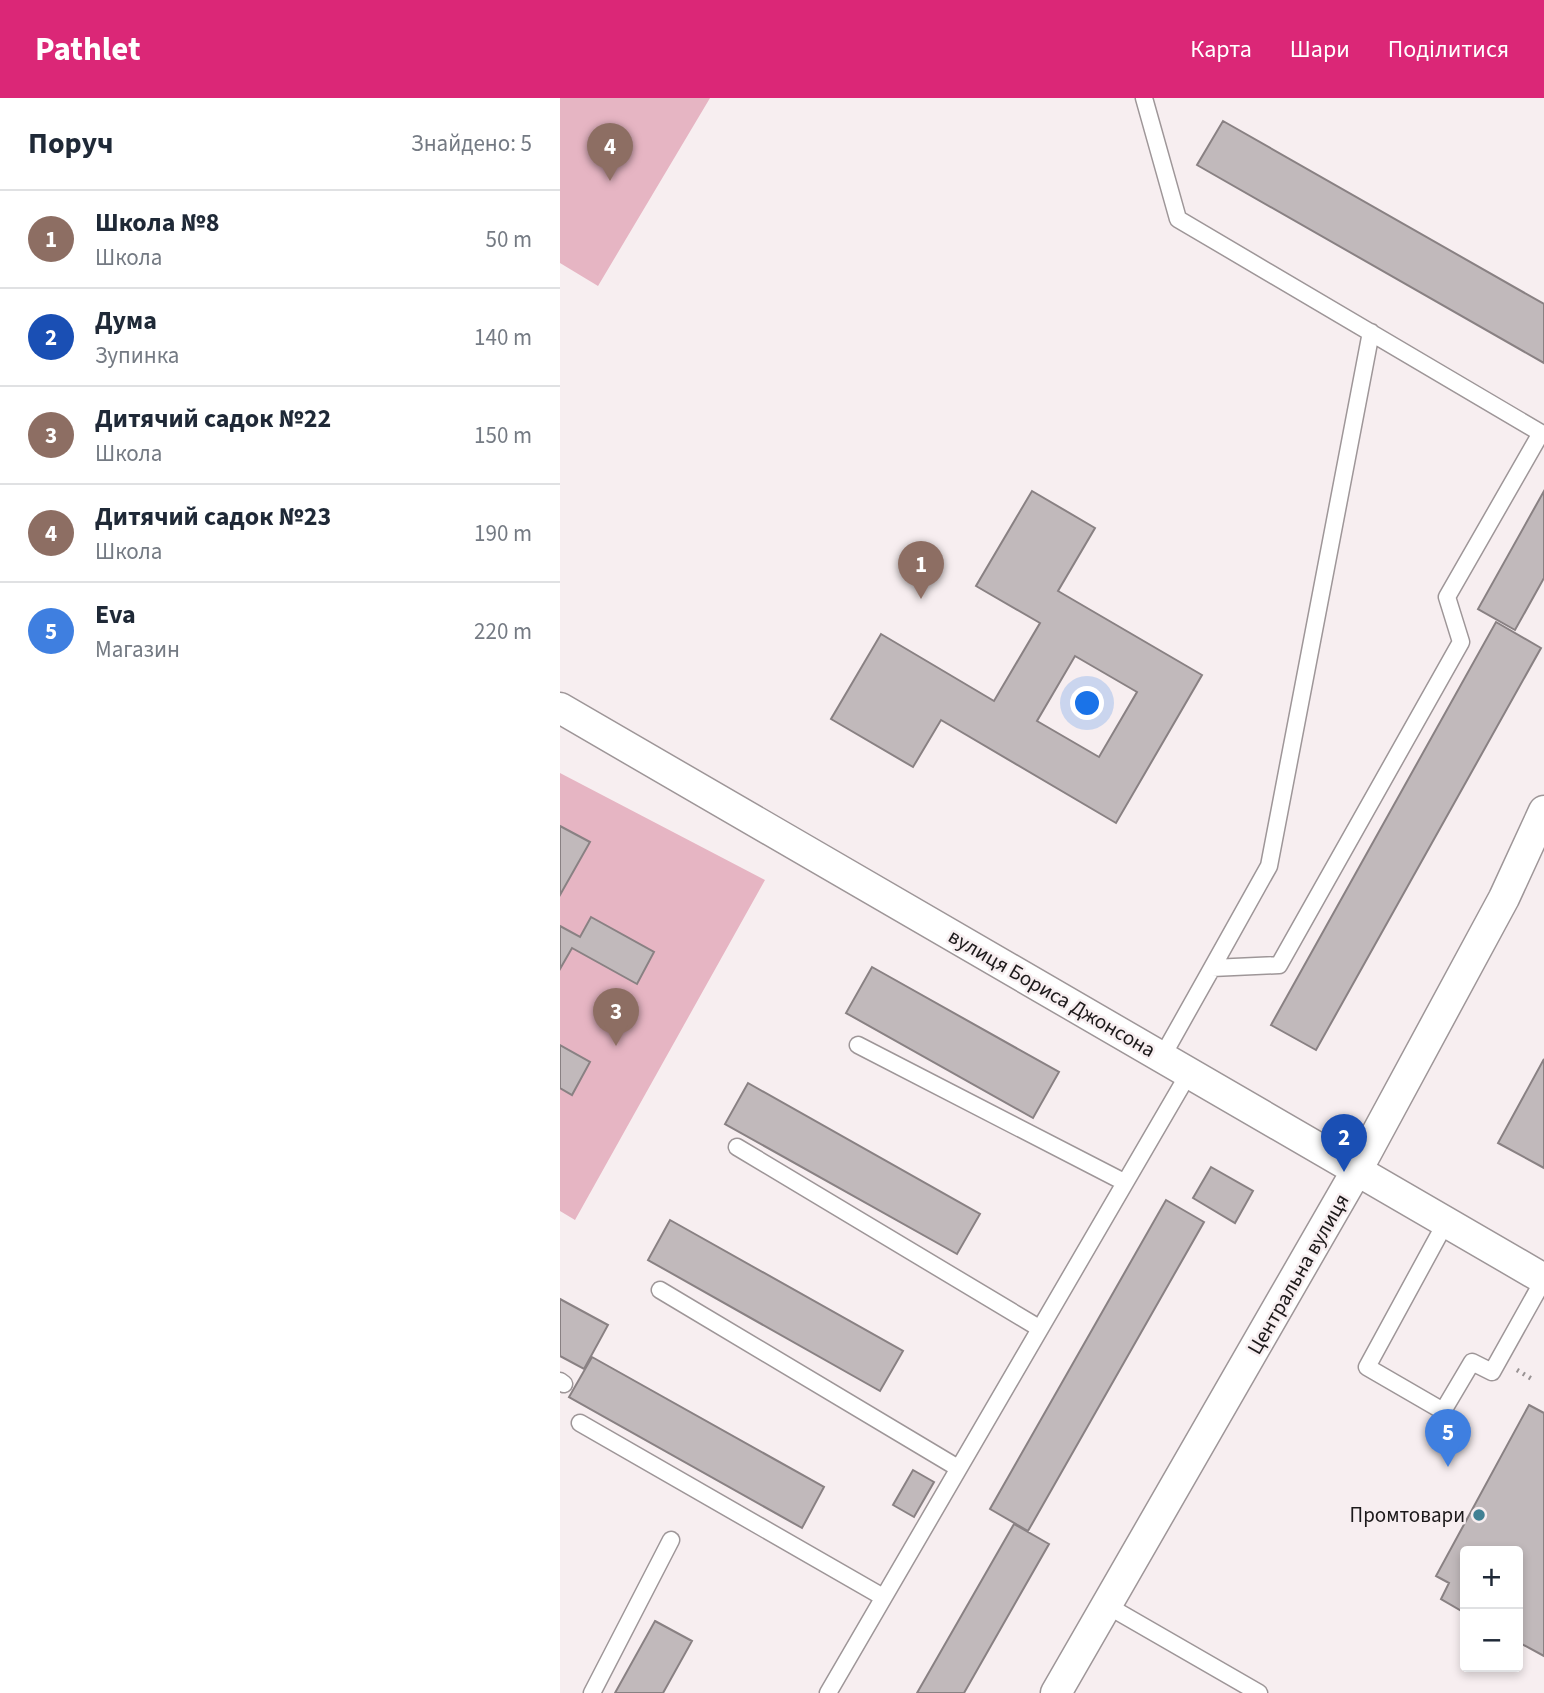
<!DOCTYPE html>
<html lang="uk">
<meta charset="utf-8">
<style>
:root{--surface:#fff;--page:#f6f6f7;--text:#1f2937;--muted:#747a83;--line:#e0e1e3;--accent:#db2777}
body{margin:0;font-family:"Source Sans 3",sans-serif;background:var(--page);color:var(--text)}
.controls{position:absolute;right:21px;bottom:21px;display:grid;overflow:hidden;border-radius:7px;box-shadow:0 4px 10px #0003}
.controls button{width:63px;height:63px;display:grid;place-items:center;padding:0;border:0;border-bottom:2px solid var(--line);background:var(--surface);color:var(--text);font:35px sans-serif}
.you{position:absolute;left:528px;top:606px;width:24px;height:24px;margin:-18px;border:5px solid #fff;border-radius:50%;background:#1a73e8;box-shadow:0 0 0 10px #1a73e833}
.badge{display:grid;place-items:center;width:46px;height:46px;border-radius:50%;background:var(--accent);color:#fff;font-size:23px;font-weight:700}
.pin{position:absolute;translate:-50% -58px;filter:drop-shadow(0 2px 4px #0008)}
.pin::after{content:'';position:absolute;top:37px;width:24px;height:21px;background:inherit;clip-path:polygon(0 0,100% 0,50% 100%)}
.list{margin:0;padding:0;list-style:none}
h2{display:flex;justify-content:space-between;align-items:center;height:91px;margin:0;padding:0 28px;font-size:30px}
h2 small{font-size:23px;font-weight:400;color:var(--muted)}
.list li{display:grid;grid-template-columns:46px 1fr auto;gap:21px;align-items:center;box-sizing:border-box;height:98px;padding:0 28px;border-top:2px solid var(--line)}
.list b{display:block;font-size:26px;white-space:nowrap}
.list p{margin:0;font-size:23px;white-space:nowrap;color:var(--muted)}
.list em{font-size:23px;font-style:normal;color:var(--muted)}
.map{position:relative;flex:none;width:984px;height:1595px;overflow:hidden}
header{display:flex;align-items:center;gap:42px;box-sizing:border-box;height:98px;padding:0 35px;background:var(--accent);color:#fff}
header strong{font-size:33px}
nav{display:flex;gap:38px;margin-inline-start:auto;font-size:24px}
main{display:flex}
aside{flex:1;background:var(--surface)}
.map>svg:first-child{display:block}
.green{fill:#e6b5c3}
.building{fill:#c1b9bb;stroke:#898183;stroke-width:2;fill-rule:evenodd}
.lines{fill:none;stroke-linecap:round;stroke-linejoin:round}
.service-casing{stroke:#9e9698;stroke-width:19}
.minor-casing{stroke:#9e9698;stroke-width:33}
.path{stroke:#989293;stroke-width:4.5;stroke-dasharray:2 5;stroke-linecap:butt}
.service{stroke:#fff;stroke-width:16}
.minor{stroke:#fff;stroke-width:30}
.poi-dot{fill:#418194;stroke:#f7eef0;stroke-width:2.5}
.labels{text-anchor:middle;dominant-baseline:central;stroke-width:5;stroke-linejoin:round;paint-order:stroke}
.street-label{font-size:21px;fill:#1c191a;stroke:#f7eef0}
.poi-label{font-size:21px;fill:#1c191a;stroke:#f7eef0;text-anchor:end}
</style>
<header>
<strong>Pathlet</strong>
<nav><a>Карта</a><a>Шари</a><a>Поділитися</a></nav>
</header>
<main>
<aside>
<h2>Поруч<small>Знайдено: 5</small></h2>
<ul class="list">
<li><span class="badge" style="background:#8d6e63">1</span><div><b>Школа №8</b><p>Школа</p></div><em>50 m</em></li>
<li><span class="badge" style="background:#1a4fb4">2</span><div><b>Дума</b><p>Зупинка</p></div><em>140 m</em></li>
<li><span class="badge" style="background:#8d6e63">3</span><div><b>Дитячий садок №22</b><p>Школа</p></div><em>150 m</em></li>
<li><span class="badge" style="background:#8d6e63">4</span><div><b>Дитячий садок №23</b><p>Школа</p></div><em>190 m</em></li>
<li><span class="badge" style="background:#3f7fe0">5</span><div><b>Eva</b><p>Магазин</p></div><em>220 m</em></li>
</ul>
</aside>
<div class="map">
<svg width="984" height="1595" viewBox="0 0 984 1595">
<rect width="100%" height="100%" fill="#f7eef0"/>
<path class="green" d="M0,0H150L38,188L0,165Z
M0,675L205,782L15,1122L0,1113Z"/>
<path class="building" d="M663,23L984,206V265L637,67Z
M472,393L535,430L498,493L642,577L556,725L381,622L353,669L271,621L321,536L434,603L480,525L416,488ZM515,558L577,594L539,659L477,623Z
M984,393V480L955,532L918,511Z
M936,524L981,550L756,952L711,927Z
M0,728L30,744L0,797Z
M31,819L94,854L77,886L12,850L0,871V828L20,839Z
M312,869L499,974L473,1020L286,915Z
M0,947L30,964L12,997L0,990Z
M984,961V1070L938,1045Z
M188,985L420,1116L397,1156L165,1026Z
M651,1069L693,1093L675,1125L633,1100Z
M606,1102L644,1124L468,1433L430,1411Z
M110,1122L343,1253L320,1293L88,1162Z
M0,1201L48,1227L24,1271L0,1258Z
M32,1259L264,1389L242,1430L9,1299Z
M969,1307L984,1315V1558L958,1544V1453H905V1515L881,1501L889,1485L876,1478Z
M353,1372L374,1384L354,1419L333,1407Z
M454,1426L489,1446L404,1595H357Z
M95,1523L132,1543L103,1595H55Z"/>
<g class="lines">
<defs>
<path id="service" d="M584,0L618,121L981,335L887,499L901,544L719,867L652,870L602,959
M652,870L709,768L811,234
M298,947L564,1084
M177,1049L479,1230
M886,1124L807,1269L883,1313L912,1264L932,1274L984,1181
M100,1192L398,1370
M0,1283L4,1286
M20,1325L323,1499
M548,1508L699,1595
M32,1595L111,1442
M268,1595L629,975"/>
<path id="minor" d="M0,610L984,1181
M496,1595L797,1072L944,800L984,713"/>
</defs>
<use href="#service" class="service-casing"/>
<use href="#minor" class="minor-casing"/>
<path class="path" d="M957,1272L972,1281"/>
<use href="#service" class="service"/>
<use href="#minor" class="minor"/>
</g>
<circle class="poi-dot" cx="919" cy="1417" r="7"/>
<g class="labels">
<g class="street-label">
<text transform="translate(492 895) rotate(30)">вулиця Бориса Джонсона</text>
<text transform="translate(738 1176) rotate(-60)">Центральна вулиця</text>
</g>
<g class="poi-label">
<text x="905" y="1417">Промтовари</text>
</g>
</g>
</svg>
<div class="controls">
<button>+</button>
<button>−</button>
</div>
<div class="you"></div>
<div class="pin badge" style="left:361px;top:501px;background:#8d6e63">1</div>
<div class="pin badge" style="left:784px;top:1074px;background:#1a4fb4">2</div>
<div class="pin badge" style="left:56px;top:948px;background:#8d6e63">3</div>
<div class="pin badge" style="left:50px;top:83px;background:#8d6e63">4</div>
<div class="pin badge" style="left:888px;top:1369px;background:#3f7fe0">5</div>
</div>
</main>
